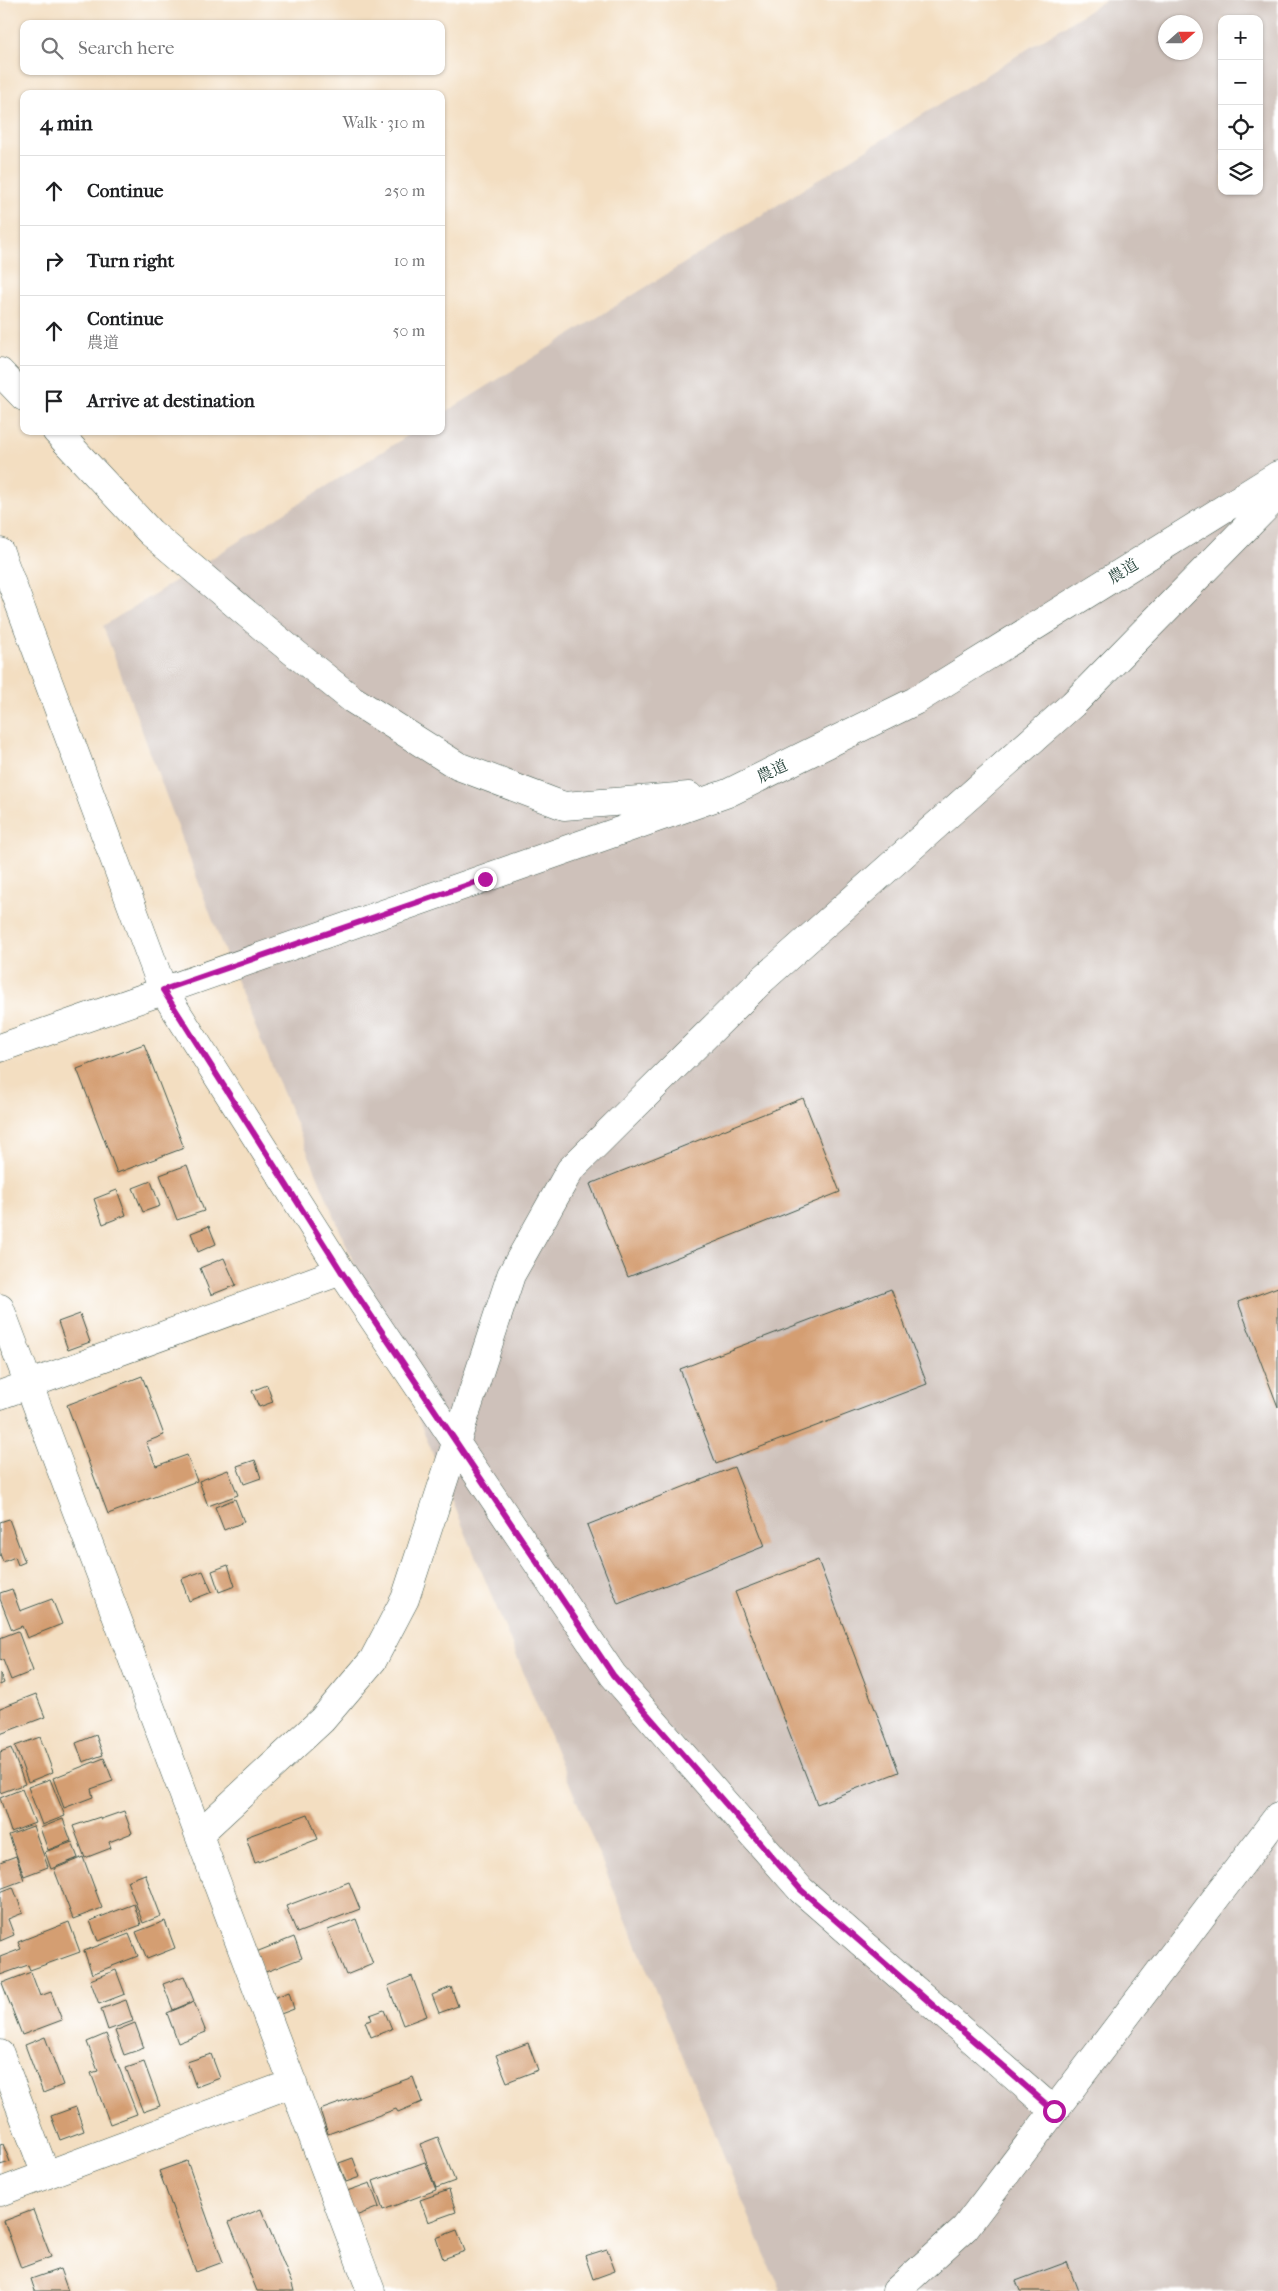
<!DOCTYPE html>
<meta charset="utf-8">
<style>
:root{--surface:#fff;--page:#f2f2f2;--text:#202124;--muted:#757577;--line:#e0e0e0}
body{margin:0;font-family:"IM FELL French Canon","Noto Serif SC",serif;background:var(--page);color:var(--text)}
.controls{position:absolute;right:15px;top:15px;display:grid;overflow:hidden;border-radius:10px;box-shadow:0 1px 4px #0004}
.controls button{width:45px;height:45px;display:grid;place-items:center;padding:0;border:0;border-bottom:1px solid var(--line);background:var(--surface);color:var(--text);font:25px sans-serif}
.compass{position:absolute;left:1158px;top:15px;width:45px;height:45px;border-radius:50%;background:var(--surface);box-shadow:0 1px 4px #0004;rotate:69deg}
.stop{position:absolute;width:15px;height:15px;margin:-11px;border:4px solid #b5179e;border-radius:50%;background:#fff}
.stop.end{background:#b5179e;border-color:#fff;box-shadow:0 1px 5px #0008}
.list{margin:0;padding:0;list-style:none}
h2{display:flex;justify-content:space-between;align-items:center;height:65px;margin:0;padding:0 20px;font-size:21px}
h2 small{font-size:16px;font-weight:400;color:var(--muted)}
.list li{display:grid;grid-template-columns:32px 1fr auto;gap:15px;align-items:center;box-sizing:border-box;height:70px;padding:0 20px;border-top:1px solid var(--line)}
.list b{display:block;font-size:19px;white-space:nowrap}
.list p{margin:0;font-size:16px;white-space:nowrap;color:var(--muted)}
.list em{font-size:16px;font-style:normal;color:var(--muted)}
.icon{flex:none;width:28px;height:28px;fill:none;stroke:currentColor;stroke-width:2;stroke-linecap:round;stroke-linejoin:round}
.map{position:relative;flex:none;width:1278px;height:2291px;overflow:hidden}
.search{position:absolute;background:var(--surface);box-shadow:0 1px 4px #0004;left:20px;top:20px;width:425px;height:55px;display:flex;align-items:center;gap:12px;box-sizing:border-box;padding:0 18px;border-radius:10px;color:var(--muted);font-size:19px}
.panel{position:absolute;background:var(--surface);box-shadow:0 1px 4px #0004;left:20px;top:90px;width:425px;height:345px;border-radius:10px}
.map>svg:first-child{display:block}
.industrial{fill:#cec1ba;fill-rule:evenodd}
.building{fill:#d49e72}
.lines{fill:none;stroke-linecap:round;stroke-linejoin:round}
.minor-casing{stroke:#3f5549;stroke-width:29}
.minor{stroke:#fff;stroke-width:28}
.route{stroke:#b5179e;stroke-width:6}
.labels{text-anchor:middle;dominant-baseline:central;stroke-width:4;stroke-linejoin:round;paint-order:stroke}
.street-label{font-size:16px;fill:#1f3d34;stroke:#fff}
</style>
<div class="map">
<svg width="1278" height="2291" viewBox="0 0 1278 2291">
<rect width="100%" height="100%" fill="#fff"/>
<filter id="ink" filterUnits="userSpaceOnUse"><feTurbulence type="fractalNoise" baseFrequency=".02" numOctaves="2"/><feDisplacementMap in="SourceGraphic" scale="10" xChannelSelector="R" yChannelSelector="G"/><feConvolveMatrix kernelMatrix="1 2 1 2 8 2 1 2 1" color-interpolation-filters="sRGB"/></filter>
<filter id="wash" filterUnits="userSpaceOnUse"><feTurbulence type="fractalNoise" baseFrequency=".0096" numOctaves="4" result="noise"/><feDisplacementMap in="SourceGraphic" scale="20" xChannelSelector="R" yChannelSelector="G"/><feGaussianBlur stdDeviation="1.12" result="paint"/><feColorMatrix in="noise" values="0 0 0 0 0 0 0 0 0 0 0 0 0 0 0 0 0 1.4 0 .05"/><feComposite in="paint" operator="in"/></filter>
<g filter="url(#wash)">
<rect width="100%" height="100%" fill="#f3dec1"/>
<path class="industrial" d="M1106,0H1278V2291H780L223,948L103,626L415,431H441V415ZM1222,19H1259V191H1222ZM1166,22H1196V52H1166Z"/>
<g id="blocks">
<path class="building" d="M144,1044L184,1148L117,1173L77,1069Z
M803,1098L840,1192L628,1277L590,1184Z
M187,1165L204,1211L177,1220L160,1175Z
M151,1181L160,1206L143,1212L133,1188Z
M117,1190L126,1215L103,1224L94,1199Z
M209,1226L216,1244L198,1252L191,1233Z
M224,1258L236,1285L211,1295L200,1268Z
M1278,1287V1407L1238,1302Z
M891,1289L927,1384L716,1464L680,1369Z
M80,1314L90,1342L68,1350L58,1322Z
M142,1376L164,1435L146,1442L156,1466L187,1455L197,1481L108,1514L67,1405Z
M267,1385L273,1402L259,1407L252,1391Z
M255,1460L261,1478L244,1484L237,1466Z
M734,1467L765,1546L618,1604L587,1525Z
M228,1470L238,1495L208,1506L199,1481Z
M235,1499L244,1522L224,1530L215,1507Z
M9,1519L25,1562L18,1565L15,1557L3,1562L0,1554V1522Z
M818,1560L899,1772L817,1804L735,1592Z
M228,1565L235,1586L219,1592L212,1571Z
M203,1571L212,1592L189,1601L181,1579Z
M12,1589L20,1611L52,1599L62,1624L27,1638L22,1626L12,1630L0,1599V1593Z
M18,1631L33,1671L11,1680L3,1660L0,1661V1638Z
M0,1673L4,1683L0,1685Z
M36,1694L45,1717L0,1734V1708Z
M96,1735L103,1755L83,1762L76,1743Z
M40,1737L53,1772L28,1782L15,1746Z
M11,1748L25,1784L0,1793V1752Z
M104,1758L113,1781L91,1789L93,1797L64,1808L53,1778Z
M50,1779L65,1816L42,1825L28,1787Z
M22,1789L35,1823L11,1832L0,1798Z
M124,1811L132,1833L109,1842L111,1848L85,1858L73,1826L100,1817L101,1819Z
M308,1814L318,1839L255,1863L246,1837Z
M63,1819L71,1841L48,1850L40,1828Z
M33,1826L48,1867L24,1876L9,1835Z
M72,1842L78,1858L51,1869L45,1852Z
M16,1856L24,1880L0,1889V1862Z
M83,1857L102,1908L73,1919L54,1869Z
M145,1874L161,1916L143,1923L127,1881Z
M349,1882L360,1909L297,1933L286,1906Z
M13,1887L23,1913L8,1919L14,1935L0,1941V1892Z
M134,1904L141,1925L98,1941L90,1921Z
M356,1919L373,1964L346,1975L328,1930Z
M165,1921L175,1948L147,1959L136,1932Z
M69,1922L80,1952L30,1970L28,1965L0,1975V1957L21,1949L18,1942Z
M129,1934L138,1956L92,1974L84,1951Z
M294,1937L302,1958L263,1973L256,1952Z
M116,1970L125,1994L99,2004L90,1980Z
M31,1972L40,1996L51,1992L62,2020L22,2035L2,1983Z
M184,1976L194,2001L173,2010L163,1984Z
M412,1976L427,2016L403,2025L388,1986Z
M451,1987L458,2006L439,2013L432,1995Z
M289,1992L294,2009L278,2015L271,1999Z
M126,2000L133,2021L108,2030L101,2009Z
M194,2002L206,2032L178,2043L167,2013Z
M384,2010L392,2029L371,2037L365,2022L372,2020L370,2015Z
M135,2023L144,2048L124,2055L115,2031Z
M106,2034L137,2114L110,2124L91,2073L98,2071L87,2042Z
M45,2037L63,2085L43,2093L25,2045Z
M528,2043L538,2070L507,2082L496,2055Z
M211,2054L220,2078L196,2087L187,2062Z
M144,2062L160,2106L143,2112L126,2068Z
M413,2077L422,2102L398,2112L396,2109L328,2134L320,2110Z
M76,2107L84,2131L60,2140L51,2116Z
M438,2137L455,2181L436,2188L420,2144Z
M3,2144L10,2162L0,2165V2145Z
M353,2158L360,2177L346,2182L339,2163Z
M187,2161L223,2262L196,2272L159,2171Z
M425,2162L436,2190L383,2210L373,2181Z
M370,2183L379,2207L353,2217L344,2192Z
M449,2190L456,2212L428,2222L420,2200Z
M261,2209L292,2284L294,2291H257L229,2222Z
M33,2210L51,2257L21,2268L4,2221Z
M457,2230L465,2251L443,2259L436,2238Z
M607,2249L615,2271L593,2279L585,2256Z
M1067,2262L1078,2291H1020L1016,2281Z
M60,2269L68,2291H35L31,2279Z"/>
</g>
</g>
<g filter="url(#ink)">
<use href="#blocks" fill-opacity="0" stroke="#3f5549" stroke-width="1"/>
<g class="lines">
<defs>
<path id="minor" d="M0,372L24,397
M56,431L150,532L265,629L352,699L458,766L564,806L689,796
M0,552L163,990L341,1271L457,1444L613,1675L801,1890L1054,2111
M0,1048L728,793L915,701L1278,475
M0,1308L371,2291
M0,1395L341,1271
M199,1834L322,1720L373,1660L405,1599L511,1275L570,1170L762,980L1073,704L1278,495
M0,2054L46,2175
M0,2192L293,2083
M896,2291L965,2228L1278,1816"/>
</defs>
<use href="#minor" class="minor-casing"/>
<use href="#minor" class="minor"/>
</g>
</g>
<g class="lines" filter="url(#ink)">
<path class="route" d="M485,879L163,990L341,1271L613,1675L801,1890L1054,2111"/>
</g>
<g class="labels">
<g class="street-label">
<text transform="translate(1123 571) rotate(-32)">農道</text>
<text transform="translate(772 771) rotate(-26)">農道</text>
</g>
</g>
</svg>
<div class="controls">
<button>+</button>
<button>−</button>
<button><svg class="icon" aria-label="locate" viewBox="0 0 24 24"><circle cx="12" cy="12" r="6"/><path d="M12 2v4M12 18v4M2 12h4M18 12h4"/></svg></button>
<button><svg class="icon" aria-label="layers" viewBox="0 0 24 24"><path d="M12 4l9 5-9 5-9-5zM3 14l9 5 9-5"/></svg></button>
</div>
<svg class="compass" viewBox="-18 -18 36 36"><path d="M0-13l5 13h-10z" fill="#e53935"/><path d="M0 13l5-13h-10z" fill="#757577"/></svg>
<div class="stop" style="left:1054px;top:2111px"></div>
<div class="stop end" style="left:485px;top:879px"></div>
<div class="search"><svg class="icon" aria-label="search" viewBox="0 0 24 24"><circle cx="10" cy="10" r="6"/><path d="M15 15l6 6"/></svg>Search here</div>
<section class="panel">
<h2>4 min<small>Walk · 310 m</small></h2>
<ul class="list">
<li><svg class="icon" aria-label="ahead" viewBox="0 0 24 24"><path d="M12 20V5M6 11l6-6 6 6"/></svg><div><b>Continue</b></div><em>250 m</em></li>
<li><svg class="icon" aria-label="right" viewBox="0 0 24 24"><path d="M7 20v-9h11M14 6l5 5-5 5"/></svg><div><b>Turn right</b></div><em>10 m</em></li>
<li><svg class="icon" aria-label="ahead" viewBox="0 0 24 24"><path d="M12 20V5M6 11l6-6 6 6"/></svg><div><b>Continue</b><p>農道</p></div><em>50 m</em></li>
<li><svg class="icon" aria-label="arrive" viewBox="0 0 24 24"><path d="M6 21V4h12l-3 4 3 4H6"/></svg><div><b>Arrive at destination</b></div></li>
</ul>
</section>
</div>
